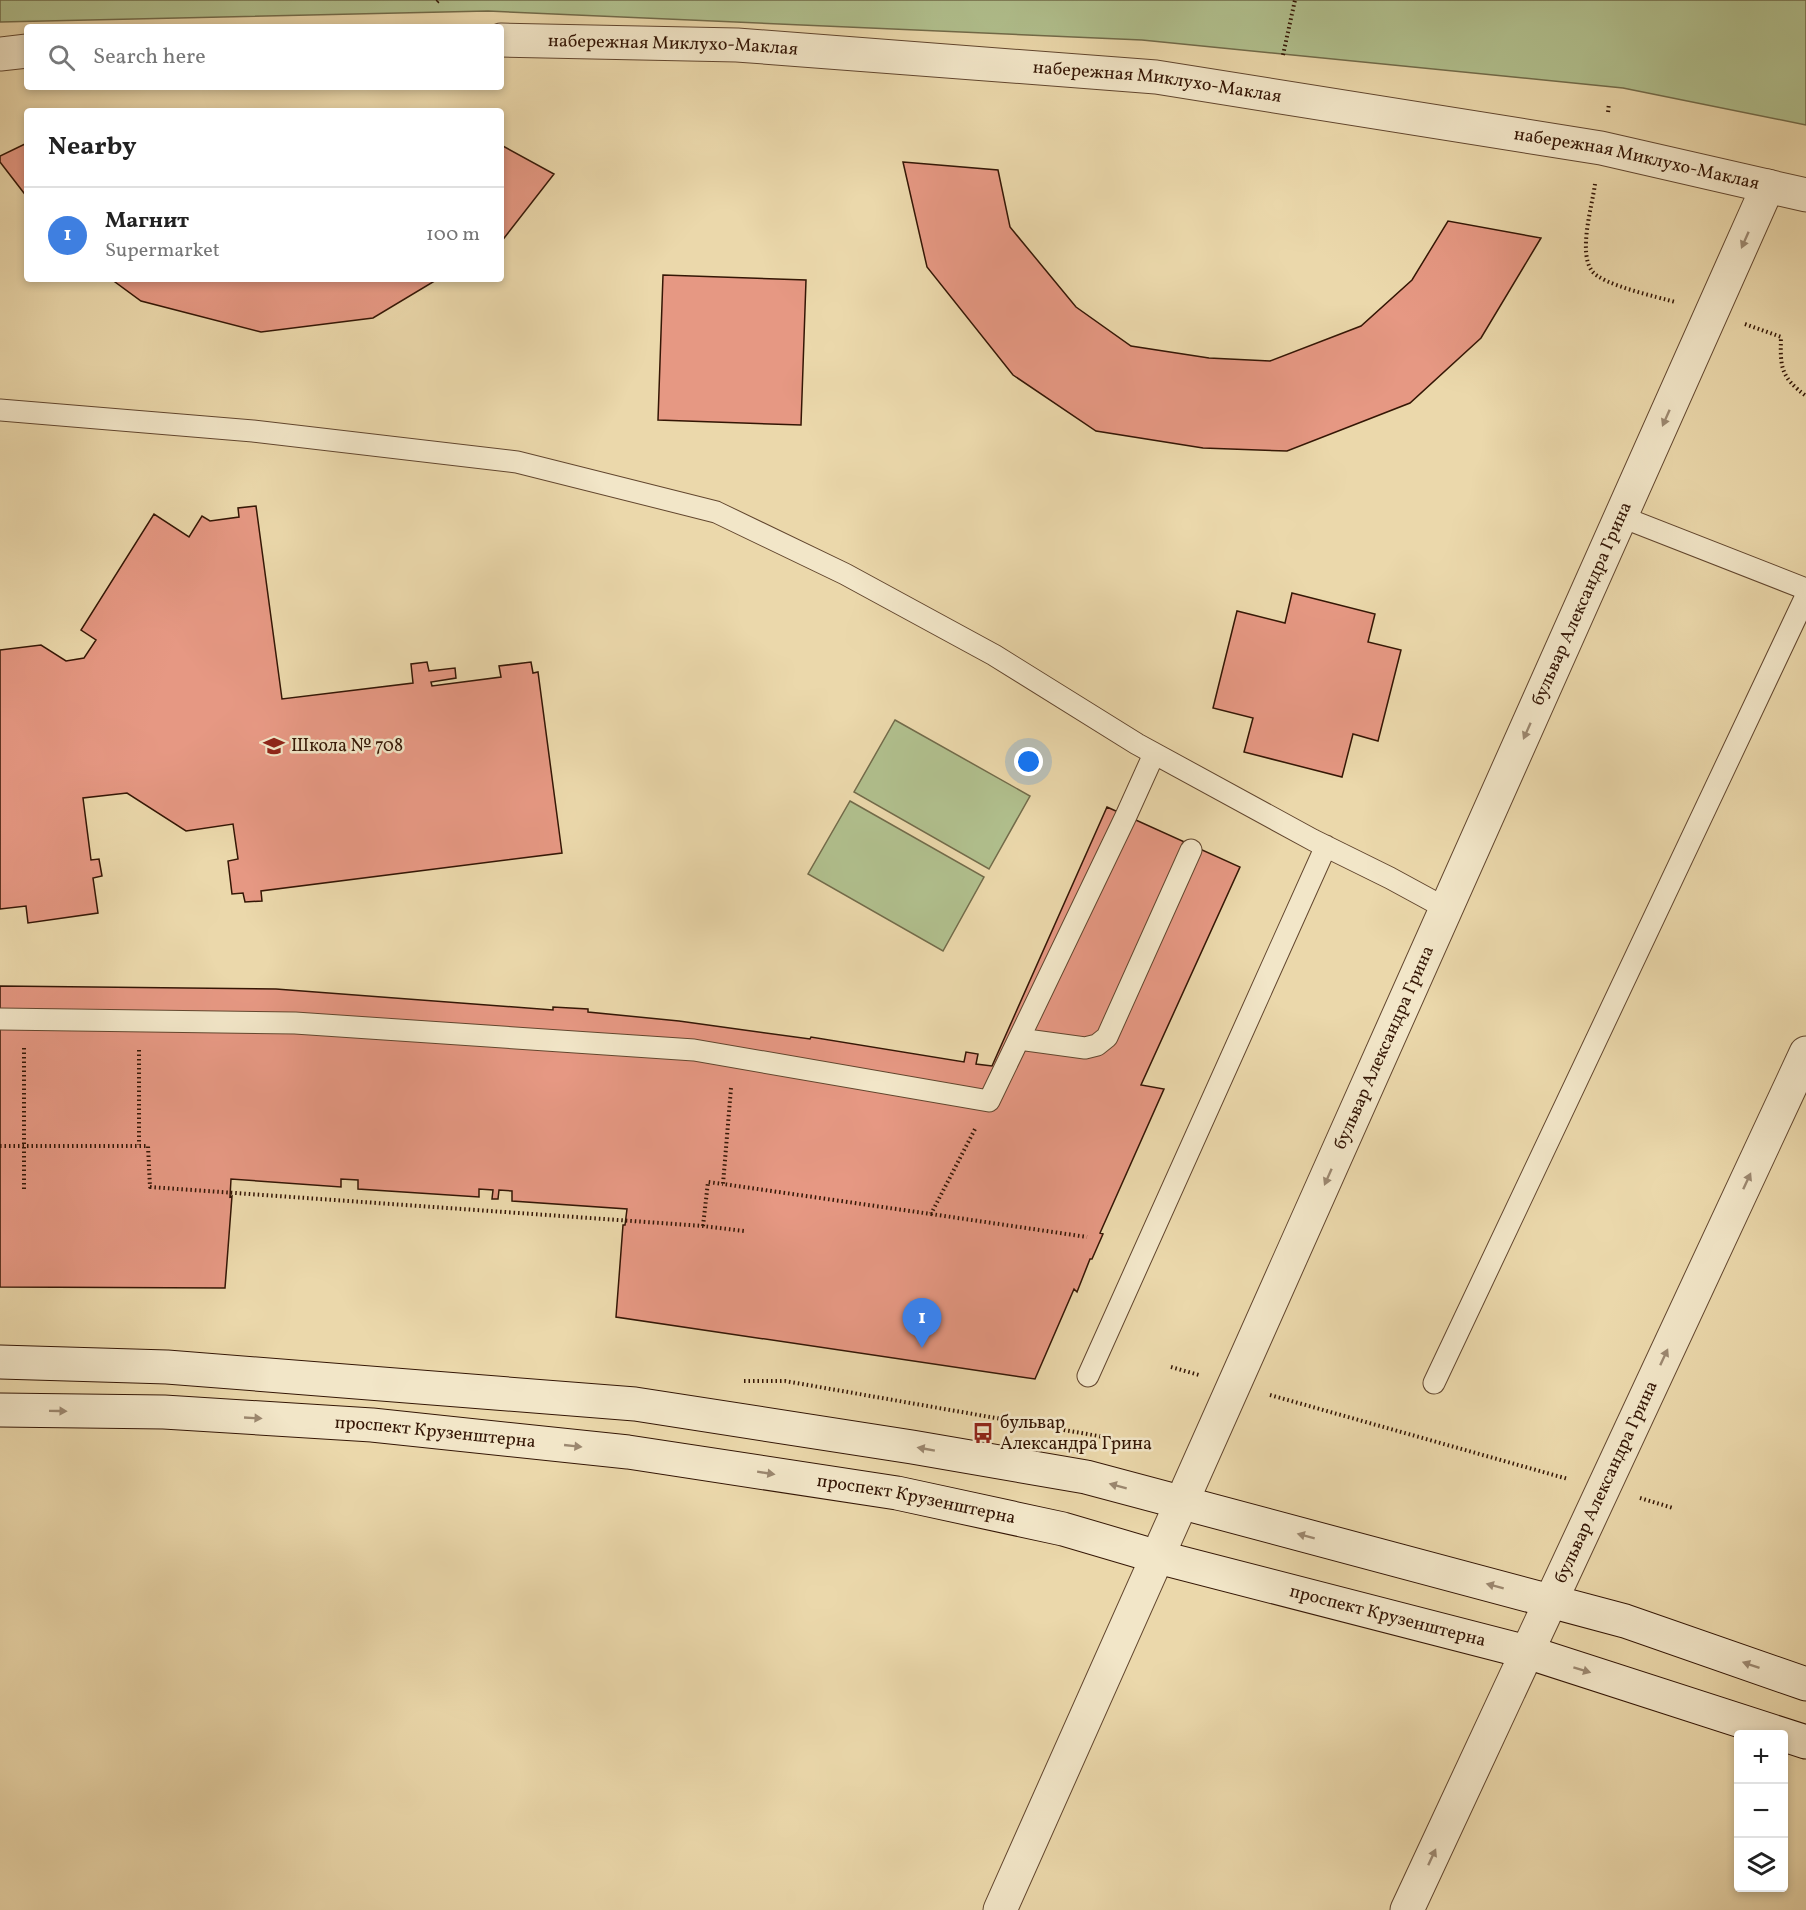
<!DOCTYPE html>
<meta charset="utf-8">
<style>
:root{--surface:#fff;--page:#f6f6f6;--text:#222;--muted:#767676;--line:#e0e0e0;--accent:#1a73e8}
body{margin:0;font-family:Vollkorn,serif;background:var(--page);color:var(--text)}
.controls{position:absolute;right:18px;bottom:18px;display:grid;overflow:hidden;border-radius:6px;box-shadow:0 3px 9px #0003}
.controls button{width:54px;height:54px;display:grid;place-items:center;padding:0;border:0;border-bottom:2px solid var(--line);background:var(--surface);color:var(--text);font:30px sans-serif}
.you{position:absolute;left:1029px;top:762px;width:21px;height:21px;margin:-15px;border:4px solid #fff;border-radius:50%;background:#1a73e8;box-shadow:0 0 0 9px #1a73e833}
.badge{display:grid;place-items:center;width:39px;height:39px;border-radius:50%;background:var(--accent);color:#fff;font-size:20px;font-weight:700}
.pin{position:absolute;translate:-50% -50px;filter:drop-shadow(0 2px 3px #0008)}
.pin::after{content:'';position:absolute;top:32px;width:21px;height:18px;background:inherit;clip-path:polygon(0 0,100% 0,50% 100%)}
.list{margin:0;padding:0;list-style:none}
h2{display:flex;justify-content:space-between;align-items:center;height:78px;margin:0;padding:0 24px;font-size:26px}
h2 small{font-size:20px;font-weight:400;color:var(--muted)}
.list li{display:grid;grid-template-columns:39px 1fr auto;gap:18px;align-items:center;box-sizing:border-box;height:96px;padding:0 24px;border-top:2px solid var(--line)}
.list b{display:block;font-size:22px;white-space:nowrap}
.list p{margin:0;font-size:20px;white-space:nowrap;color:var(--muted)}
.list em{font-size:20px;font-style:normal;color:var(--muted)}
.icon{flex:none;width:33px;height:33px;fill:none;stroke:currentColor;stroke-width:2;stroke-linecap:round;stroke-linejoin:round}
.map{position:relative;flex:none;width:1806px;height:1910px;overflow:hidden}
.search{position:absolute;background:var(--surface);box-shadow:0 3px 9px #0003;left:24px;top:24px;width:480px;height:66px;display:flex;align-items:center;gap:15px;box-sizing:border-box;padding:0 21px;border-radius:6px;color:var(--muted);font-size:22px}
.panel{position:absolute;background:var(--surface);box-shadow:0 3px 9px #0003;left:24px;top:108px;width:480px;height:174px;border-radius:6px}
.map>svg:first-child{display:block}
.green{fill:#b1c08e;stroke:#726b4a;stroke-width:1.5}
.building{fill:#e69883;stroke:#341605;stroke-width:1.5}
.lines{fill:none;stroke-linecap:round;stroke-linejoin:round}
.service-casing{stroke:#62462e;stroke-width:23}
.minor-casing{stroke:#62462e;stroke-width:35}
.secondary-casing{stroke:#341605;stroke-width:35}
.path{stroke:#341605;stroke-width:4;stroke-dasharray:1.5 3;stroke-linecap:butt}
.service{stroke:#f2e6c8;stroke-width:21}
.minor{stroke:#f2e6c8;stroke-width:33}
.secondary{stroke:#f2e6c8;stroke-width:33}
.oneway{fill:#9c8870}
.labels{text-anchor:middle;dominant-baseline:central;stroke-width:5;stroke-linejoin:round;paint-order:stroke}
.street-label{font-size:18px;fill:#341605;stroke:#f2e6c8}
.poi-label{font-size:18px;fill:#341605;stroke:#f2e6c8;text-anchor:start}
</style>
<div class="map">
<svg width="1806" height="1910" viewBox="0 0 1806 1910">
<rect width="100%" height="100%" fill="#ebd8ab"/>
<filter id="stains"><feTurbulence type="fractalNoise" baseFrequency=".00333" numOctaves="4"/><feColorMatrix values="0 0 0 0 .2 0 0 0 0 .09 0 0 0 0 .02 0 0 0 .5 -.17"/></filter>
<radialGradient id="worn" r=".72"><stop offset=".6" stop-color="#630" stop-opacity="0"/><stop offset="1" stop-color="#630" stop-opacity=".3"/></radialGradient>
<path class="green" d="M0,0H1806V125L1623,88L1142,40L488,11L0,22Z
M895,720L1030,796L989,869L854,792Z
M850,801L984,877L943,951L808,874Z"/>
<path class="building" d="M27,143V197L0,162V156Z
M501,145L554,174L501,242Z
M903,162L998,170L1010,227L1076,307L1131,346L1209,358L1270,361L1361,326L1412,280L1448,221L1541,238L1481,338L1410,403L1287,451L1203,448L1096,431L1013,375L927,267Z
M663,275L806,280L801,425L658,420Z
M111,279H438L373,318L261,332L141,301Z
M256,506L282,699L413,683L411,664L427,662L429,671L455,668L456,678L431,682L432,686L501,677L499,666L531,662L533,673L538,672L562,853L261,891L262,901L245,902L243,893L232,894L228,861L238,859L233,824L186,831L127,793L83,798L91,860L99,859L102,876L93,878L98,913L28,923L26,906L0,909V650L41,645L66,661L84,658L96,640L81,630L154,514L189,537L202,516L210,521L239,517L238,508Z
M1292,593L1375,614L1368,642L1401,650L1378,741L1353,734L1342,777L1244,752L1253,718L1213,708L1237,611L1285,623Z
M1107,807L1240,867L1141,1085L1164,1089L1100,1233L1103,1234L1092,1259H1090L1077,1292L1074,1289L1035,1379L616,1317L623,1225H625L627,1209L512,1201V1191L499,1190L498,1199H492L493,1190L479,1189V1197L358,1189V1180L341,1179V1187L231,1179L230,1197L232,1196L225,1288L0,1287V986L276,989L553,1010V1007L588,1009V1012L679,1021L810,1039L811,1037L964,1062L966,1052L978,1054L976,1064L992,1066Z"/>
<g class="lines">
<defs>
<path id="service" d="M0,410L253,431L517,462L716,512L845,574L994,655L1137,744L1313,840L1390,878L1447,909
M1622,517L1806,589
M0,1019L295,1023L694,1050L989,1101L1126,816L1154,754
M1019,1039L1085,1048L1097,1045L1107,1037L1191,850
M1088,1376L1326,846
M1434,1383L1806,596"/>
<g id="minor">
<path id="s1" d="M501,40L737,45L1156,77L1601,148L1806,195"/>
<path d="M0,54L27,51"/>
<path id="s2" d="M1000,1910L1768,186"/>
<path id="s3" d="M1407,1910L1806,1053"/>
</g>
<g id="secondary">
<path d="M0,1362L167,1367L635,1404L912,1447L1086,1477L1625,1621L1806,1684"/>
<path id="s4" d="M0,1410L164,1412L372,1425L628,1452L897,1493L1063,1529L1158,1557L1527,1652L1806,1742"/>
</g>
</defs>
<use href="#service" class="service-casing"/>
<use href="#minor" class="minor-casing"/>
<use href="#secondary" class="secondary-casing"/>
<path class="path" d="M437,2L439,0
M1283,55L1295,0
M1608,112L1609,103
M1595,184C1592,207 1578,252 1592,271C1602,285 1658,297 1675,302
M1745,324L1781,337C1780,368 1781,377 1806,396
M24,1048V1192
M139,1050V1145
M731,1088L723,1184L931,1214L975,1129
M0,1146H148L150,1187L703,1226L744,1231
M931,1214L1087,1237
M703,1226L708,1182L723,1184
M1171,1367L1199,1375
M744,1381H785L1104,1437
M1270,1395L1568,1479
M1640,1498L1673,1508"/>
<use href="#service" class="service"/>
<use href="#minor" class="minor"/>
<use href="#secondary" class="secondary"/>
</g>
<defs><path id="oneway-solid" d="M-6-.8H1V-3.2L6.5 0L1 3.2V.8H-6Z" transform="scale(1.5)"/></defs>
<g class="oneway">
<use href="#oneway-solid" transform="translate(1745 240) rotate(114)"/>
<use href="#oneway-solid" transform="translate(1666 418) rotate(114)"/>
<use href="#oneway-solid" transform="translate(1527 731) rotate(114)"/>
<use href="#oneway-solid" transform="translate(1328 1177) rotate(114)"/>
<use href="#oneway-solid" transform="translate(1747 1181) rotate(-65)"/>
<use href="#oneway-solid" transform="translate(1664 1357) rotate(-65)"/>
<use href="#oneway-solid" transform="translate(58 1411) rotate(1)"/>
<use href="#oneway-solid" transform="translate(253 1418) rotate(3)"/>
<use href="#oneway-solid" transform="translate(573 1446) rotate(6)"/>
<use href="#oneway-solid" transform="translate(926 1449) rotate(-170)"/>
<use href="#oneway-solid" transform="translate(766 1473) rotate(9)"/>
<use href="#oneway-solid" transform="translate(1118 1486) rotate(-165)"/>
<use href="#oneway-solid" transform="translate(1306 1536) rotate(-165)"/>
<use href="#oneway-solid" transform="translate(1495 1586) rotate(-165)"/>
<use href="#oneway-solid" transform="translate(1751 1665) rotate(-161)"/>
<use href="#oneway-solid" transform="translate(1582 1670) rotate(17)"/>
<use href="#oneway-solid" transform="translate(1432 1857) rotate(-65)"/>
</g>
<defs>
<symbol id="school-bare" viewBox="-9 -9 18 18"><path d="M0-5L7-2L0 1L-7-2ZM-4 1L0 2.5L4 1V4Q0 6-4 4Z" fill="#8f2418" stroke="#f2e6c8" stroke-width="2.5" paint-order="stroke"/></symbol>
<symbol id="bus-bare" viewBox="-9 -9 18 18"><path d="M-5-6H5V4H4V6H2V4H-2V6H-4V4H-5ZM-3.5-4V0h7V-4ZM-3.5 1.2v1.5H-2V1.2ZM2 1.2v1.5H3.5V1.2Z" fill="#8f2418" stroke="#f2e6c8" stroke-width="2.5" paint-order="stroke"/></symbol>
</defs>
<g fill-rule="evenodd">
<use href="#school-bare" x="259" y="731" width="30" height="30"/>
<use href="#bus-bare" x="968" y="1418" width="30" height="30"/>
</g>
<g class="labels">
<g class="street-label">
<text stroke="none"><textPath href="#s1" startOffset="172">набережная Миклухо-Маклая</textPath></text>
<text stroke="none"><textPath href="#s1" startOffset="658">набережная Миклухо-Маклая</textPath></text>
<text stroke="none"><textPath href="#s1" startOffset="1144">набережная Миклухо-Маклая</textPath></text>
<text stroke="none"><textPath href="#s2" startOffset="1430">бульвар Александра Грина</textPath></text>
<text stroke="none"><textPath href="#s2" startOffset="944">бульвар Александра Грина</textPath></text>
<text stroke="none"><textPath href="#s4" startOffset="436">проспект Крузенштерна</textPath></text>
<text stroke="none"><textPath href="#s3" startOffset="472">бульвар Александра Грина</textPath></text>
<text stroke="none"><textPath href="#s4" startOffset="922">проспект Крузенштерна</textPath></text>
<text stroke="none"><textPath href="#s4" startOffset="1408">проспект Крузенштерна</textPath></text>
</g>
<g class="poi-label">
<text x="291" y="746">Школа № 708</text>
<text x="1000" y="1423">бульвар<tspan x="1000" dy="21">Александра Грина</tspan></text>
</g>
</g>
<rect width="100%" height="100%" filter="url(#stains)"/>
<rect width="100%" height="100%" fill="url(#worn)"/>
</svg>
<div class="controls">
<button>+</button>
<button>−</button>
<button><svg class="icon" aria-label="layers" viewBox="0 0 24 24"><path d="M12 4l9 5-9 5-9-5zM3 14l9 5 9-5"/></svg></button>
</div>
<div class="you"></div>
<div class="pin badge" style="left:922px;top:1348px;background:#3f7fe0">1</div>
<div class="search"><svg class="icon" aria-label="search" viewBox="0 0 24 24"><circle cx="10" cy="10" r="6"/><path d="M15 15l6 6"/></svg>Search here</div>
<section class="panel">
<h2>Nearby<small></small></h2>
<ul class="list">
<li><span class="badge" style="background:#3f7fe0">1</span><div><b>Магнит</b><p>Supermarket</p></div><em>100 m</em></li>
</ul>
</section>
</div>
